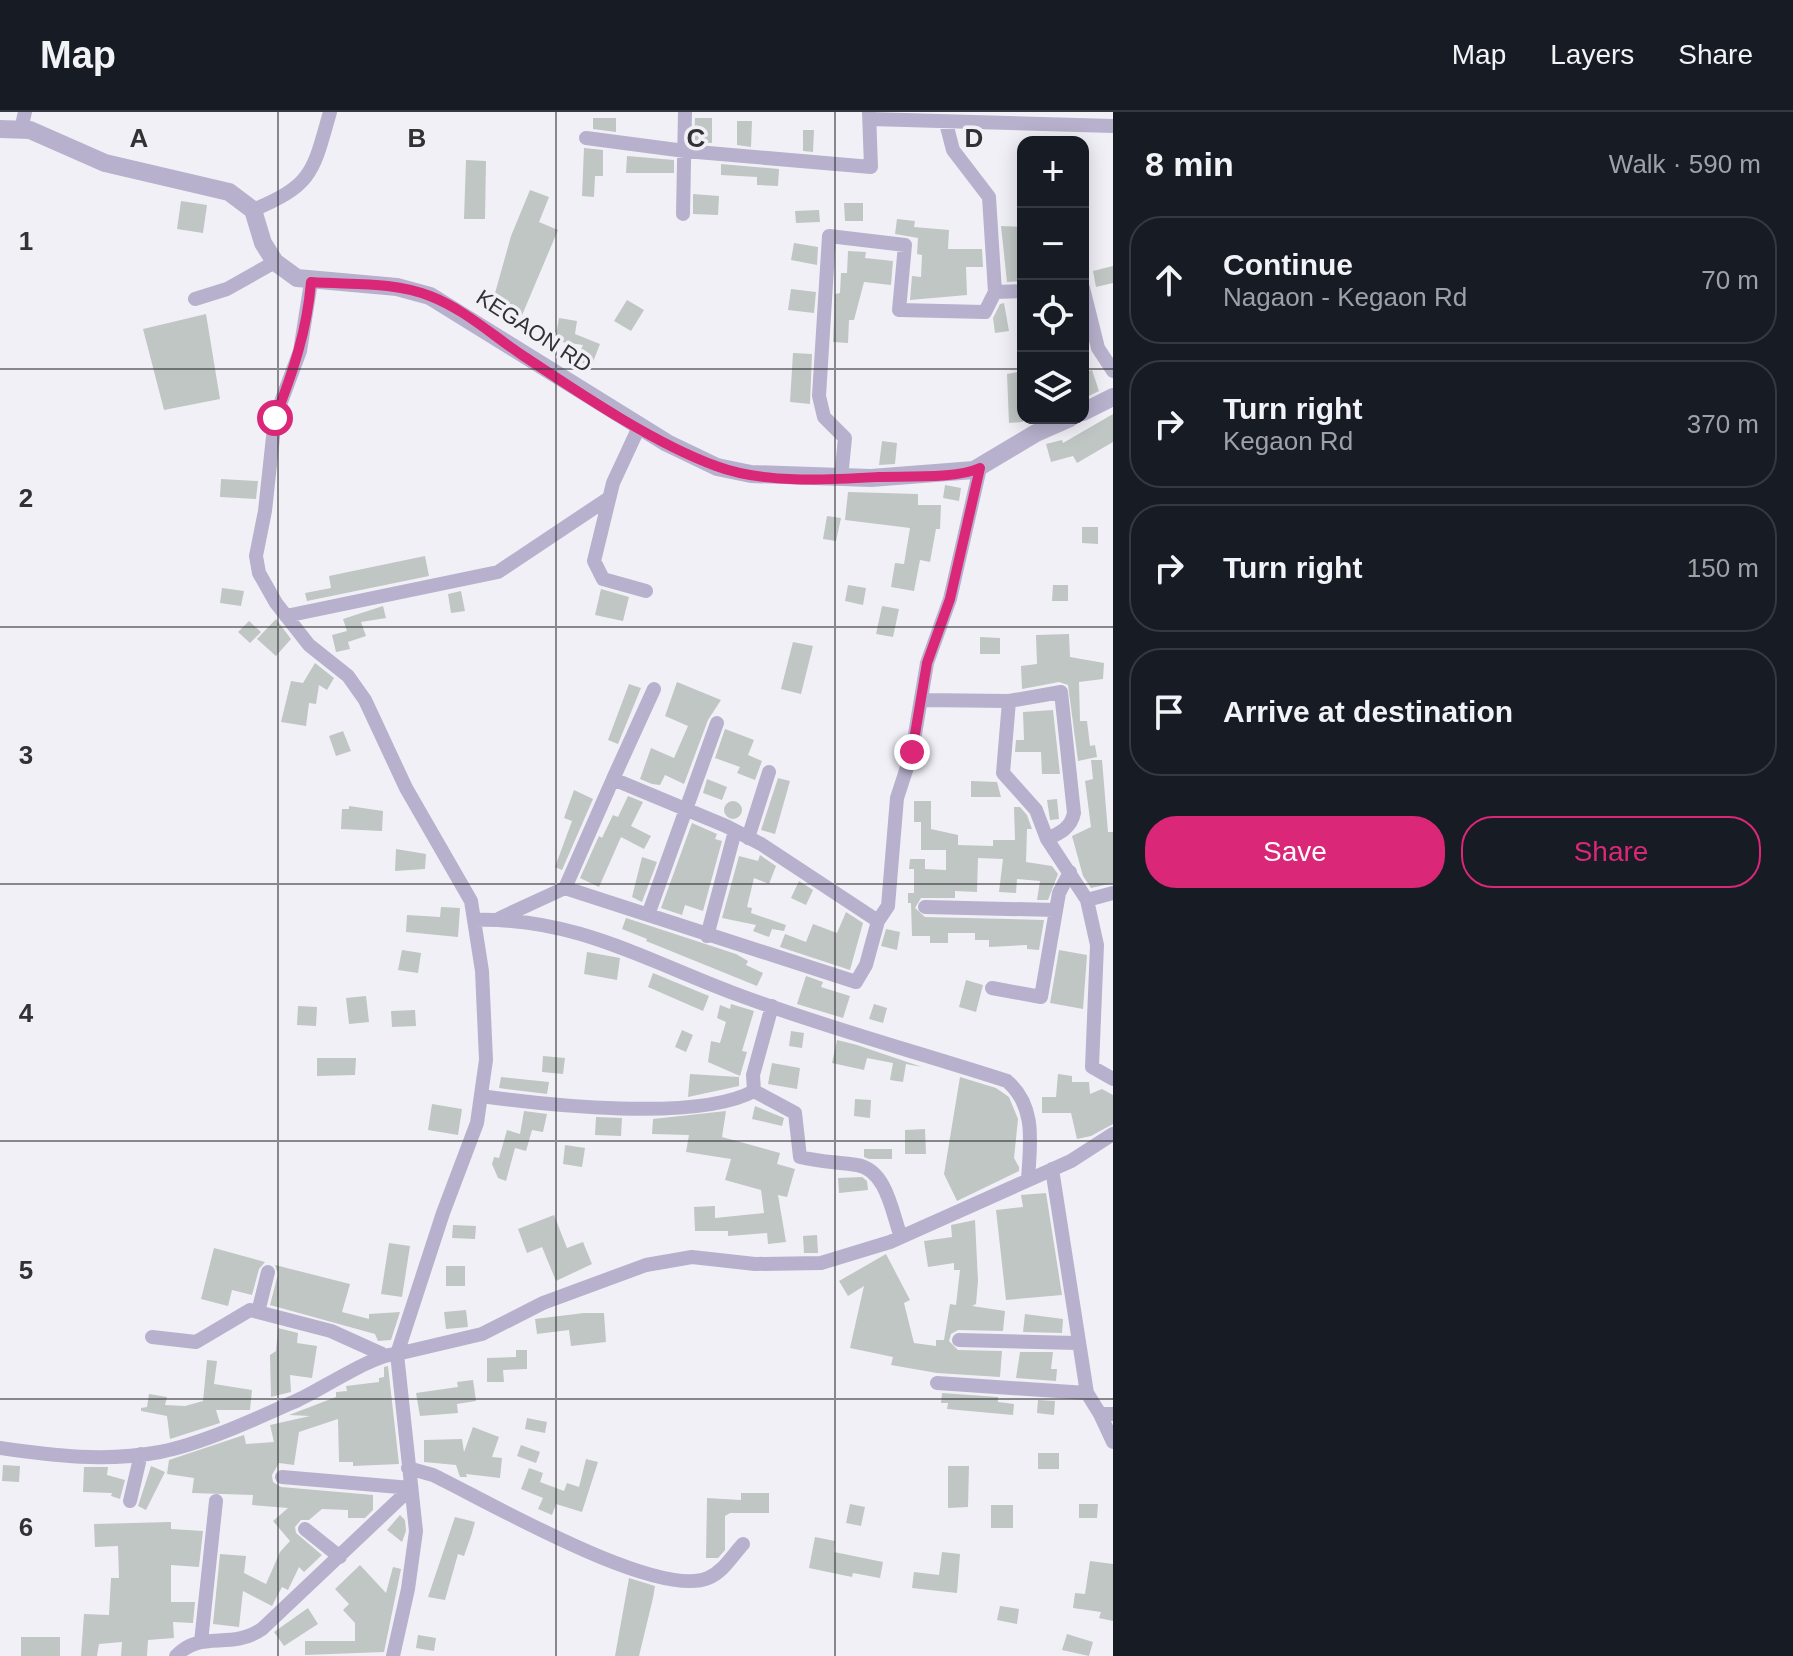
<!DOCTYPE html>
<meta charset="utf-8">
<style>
:root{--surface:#171b24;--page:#242831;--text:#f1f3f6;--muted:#9ea1a6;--line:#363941;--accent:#db2777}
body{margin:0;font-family:Helvetica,sans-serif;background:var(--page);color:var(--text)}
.controls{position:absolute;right:24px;top:24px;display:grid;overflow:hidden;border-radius:16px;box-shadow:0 4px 20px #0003}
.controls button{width:72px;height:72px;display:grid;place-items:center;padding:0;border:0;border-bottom:2px solid var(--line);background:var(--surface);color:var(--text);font:40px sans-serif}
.stop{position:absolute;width:24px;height:24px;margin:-18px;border:6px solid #db2777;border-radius:50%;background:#fff}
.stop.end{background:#db2777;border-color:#fff;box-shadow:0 2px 8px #0008}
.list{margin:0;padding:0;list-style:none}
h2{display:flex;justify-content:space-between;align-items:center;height:104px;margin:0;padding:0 32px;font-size:34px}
h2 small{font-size:26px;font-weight:400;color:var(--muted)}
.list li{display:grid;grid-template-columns:52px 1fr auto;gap:24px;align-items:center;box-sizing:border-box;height:128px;margin:0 16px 16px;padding:0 16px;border:2px solid var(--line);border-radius:32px}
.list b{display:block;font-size:30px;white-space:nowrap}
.list p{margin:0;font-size:26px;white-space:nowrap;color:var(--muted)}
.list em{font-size:26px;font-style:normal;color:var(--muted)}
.actions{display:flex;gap:16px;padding:24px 32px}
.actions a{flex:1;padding:18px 0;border:2px solid var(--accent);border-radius:32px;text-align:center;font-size:28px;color:var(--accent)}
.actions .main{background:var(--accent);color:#fff}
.icon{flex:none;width:44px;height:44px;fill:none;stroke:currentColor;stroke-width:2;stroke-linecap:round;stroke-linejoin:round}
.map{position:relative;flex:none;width:1113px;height:1544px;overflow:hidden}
header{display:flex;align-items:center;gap:48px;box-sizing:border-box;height:112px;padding:0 40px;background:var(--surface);border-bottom:2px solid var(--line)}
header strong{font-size:38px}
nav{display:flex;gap:44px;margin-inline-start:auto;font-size:28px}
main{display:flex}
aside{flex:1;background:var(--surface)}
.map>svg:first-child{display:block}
.building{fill:#bfc6c3}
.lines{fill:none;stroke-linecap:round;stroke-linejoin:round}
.minor{stroke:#b8b1cd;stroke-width:14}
.tertiary{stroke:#b8b1cd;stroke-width:18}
.route{stroke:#db2777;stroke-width:10}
.grid{fill:none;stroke:#323134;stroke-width:2;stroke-opacity:0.55}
.labels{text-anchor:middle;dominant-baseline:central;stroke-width:7;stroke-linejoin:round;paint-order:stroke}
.street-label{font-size:22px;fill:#323134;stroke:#f2f0f7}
.grid-label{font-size:26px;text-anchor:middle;font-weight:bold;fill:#323134;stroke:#f2f0f7;stroke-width:7;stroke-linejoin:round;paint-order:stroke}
</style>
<header>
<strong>Map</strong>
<nav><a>Map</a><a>Layers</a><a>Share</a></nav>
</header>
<main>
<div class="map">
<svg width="1113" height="1544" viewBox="0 0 1113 1544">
<rect width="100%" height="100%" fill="#f2f0f7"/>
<path class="building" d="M593,6H616V20L593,17Z
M695,6H712V31L694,30Z
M737,9H752L751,35L737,33Z
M803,18H814L813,40L803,39Z
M584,36L603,38V64H595L594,85L582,84Z
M627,44L674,48V61H626Z
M466,48L486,49L485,107H464Z
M721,52L779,57L778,74L757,73V65L721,63Z
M530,78L549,85L539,110L558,118L520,208L490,199L511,124Z
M693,82L719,84L718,103L693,102Z
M181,89L207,93L203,121L177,117Z
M844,91H863V109H845Z
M819,98L820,110L796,111L795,99Z
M897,107L915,109L914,115L949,118L948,137H982L983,155H966L967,183L910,188L912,164L921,165L922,143L917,142L918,126L895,122Z
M1001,114L1021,115L1023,169L1007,170Z
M794,131L818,135L817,153L791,148Z
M848,139L866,140L865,146L893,149L891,173L864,170L854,208H849L848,231L833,230L835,182L840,181L841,161H847Z
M1113,154V171L1096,175L1093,159Z
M791,177L816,180L814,201L788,198Z
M627,188L644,198L631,219L614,209Z
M1004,191L1009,219L995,221L993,206L1000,192Z
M206,202L220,287L164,298L143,217Z
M559,206L577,209L575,222L600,232L591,255L576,248L583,233L555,229Z
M793,241L812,242L810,292L790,290Z
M1092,258L1099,279L1085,286L1083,261Z
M1023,259V310L1009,311L1007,262Z
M1113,302V330L1077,351L1073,344L1051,350L1046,332L1062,328L1063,331Z
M882,329L897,331L895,352L879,353Z
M221,367L258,369L256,387L220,385Z
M945,373L961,376L959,389L943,386Z
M848,380L918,382V393H941L940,417H936L930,450L920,448L914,479L891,475L895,451L904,452L910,416L845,408Z
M827,404L841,406L836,429L823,427Z
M1082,415H1098V432L1082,431Z
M425,444L429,464L307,489L305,481L331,476L329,464Z
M848,473L866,476L863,493L845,489Z
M1053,473H1068V489H1052Z
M222,476L244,479L241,494L220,491Z
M601,477L629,485L623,509L595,503Z
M461,479L465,499L451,501L448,482Z
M383,494L386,506L361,510L366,524L348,530L350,537L336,540L332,523L347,519L343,507Z
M882,494L899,497L893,525L876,522Z
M276,507L291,527L276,544L257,527Z
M249,509L261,520L250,531L238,520Z
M1069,522L1070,545L1104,551L1103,567L1079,570L1080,609H1087L1090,634L1095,633L1097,645L1078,649L1068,573L1059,570L1022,577L1021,554L1037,552L1036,523Z
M980,525L1000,526V542H980Z
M793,530L813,534L801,582L781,577Z
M315,551L334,566L327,578L319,573L316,592L309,591L306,614L281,610L291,569L303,571Z
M677,570L721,588L708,608L684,672L665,663L660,673L652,672L640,667L651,636L674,646L688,614L665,604Z
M629,572L641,576L618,632L608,628Z
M1053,598L1060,662H1042L1041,640H1015L1016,628H1024L1023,600Z
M725,617L754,628L748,643L762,649L755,668L737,661L740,655L715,646Z
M343,619L351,639L336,644L329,624Z
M1091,648H1102L1108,720H1113V771L1091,776L1083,764L1072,724L1091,715L1085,669L1093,667Z
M778,666L790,669L775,722L761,718Z
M707,667L727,675L722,688L703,681Z
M971,669L997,670L1001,685H971Z
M574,678L593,687L562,758L555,755L572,709L564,706Z
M628,684L643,690L631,714L651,724L644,737L621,725L599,775L580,766L599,724L602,726L613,703L618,705Z
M1057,687L1059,707L1050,708L1047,688Z
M914,689H931V717L958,723V733L993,734V728H1015L1014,695H1020L1027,703L1032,717H1027L1026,750L1052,754L1058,762L1048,788H1037L1040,769L1017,767L1016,781L999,780L1003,747L978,746L977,780L955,779V786H921L915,796L925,805L1044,808L1039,838L1027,837V833L989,835V828H975V821H948V831H930V824H912L911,791H908V781H914V757H909L910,747H925V757L946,758V738H921V710H914Z
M724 698a9 9 0 1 1 18 0a9 9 0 1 1-18 0Z
M349,694L383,699L382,719L341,717L342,697H349Z
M692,711L717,722L715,727L722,729L703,799L685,793L682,803L661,796Z
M396,737L426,742L425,757L395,759Z
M760,743L776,754L769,772L754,766L747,795L752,796L751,801L786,813L784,819L772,817L769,825L753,819L756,813L722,806L739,744L758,749Z
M642,745L657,750L642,790L632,785Z
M799,769L813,778L806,793L791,786Z
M441,795L460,796L458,825L406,820L407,803L440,805Z
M846,800L863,811L850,858L780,835L785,822L806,830L813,812L837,821Z
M626,806L736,842L748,849L746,853L763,861L757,874L646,829L647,827L622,817Z
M886,817L900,820L897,838L881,834Z
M402,838L421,841L418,861L398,858Z
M1059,838L1087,843L1083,897L1050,891Z
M587,840L620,846L617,868L584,862Z
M653,861L709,884L703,899L648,875Z
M806,864L823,870L821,875L850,884L843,906L797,892Z
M966,868L983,873L976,900L959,895Z
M366,884L369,910L349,912L346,886Z
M731,892L754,899L742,939L747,940L740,964L708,950L711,929L720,931L726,910L717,906L720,893L730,897Z
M874,892L887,896L883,911L869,907Z
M298,894L317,895L316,914L297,913Z
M415,898L416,914L392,915L391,899Z
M682,918L693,923L686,940L675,935Z
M791,919L804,921L802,936L789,934Z
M837,928L857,933L922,955L906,952L903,970L890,968L893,951L867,946L864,958L832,951Z
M543,944L565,946L563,962L542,960Z
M317,946H356L355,963L317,964Z
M772,951L800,956L797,977L768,972Z
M690,962L739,965V974L688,985Z
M1058,962L1072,964V970H1089L1090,982L1102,977L1113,983V1012L1091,1024L1077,1027L1071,1001H1042V985H1056Z
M501,965L549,970L547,982L499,976Z
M960,965L996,976L1009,985L1018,1007L1014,1046L1019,1055V1059L957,1089L944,1062Z
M855,987L871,988L870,1006L854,1004Z
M432,992L462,997L458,1023L428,1018Z
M755,994L784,1006L782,1014L752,1007Z
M524,999L547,1002L543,1020L532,1018L526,1039L515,1036L506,1069L498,1066L492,1052L494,1045L499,1046L507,1018L520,1022Z
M726,999L722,1025L780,1041L777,1052L795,1057L787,1085L778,1083L786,1130L768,1132L767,1121L728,1124V1119H695L694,1095L715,1094V1106L764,1101L761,1078L725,1068L731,1047L686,1040L689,1023L652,1022L653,1007Z
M596,1005L622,1006L621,1024L595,1023Z
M925,1017L926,1042H905V1018Z
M565,1033L585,1036L582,1055L563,1052Z
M864,1037H892V1047H869L864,1045Z
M862,1065L867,1069L868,1078L839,1081L838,1066Z
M1046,1081L1062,1183L1006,1188L996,1098L1023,1095L1021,1083Z
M554,1103L567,1136L583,1130L592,1152L556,1169L542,1135L527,1141L518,1117Z
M975,1108L978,1169L976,1192L972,1194L1005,1199L1003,1219L958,1218L951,1222L949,1229L958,1238L1002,1239L1000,1265L937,1261L891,1253L893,1245L850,1236L864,1174L848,1184L839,1169L886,1142L910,1188L904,1191L914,1231L936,1234V1228H944L950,1192L956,1193L960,1158H954V1151L928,1155L924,1129L952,1125L951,1113Z
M453,1113L476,1114L475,1127L452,1126Z
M817,1123L818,1141H804L803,1124Z
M389,1131L410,1134L402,1185L381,1182Z
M214,1136L265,1150L259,1157L252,1183L232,1178L228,1194L201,1187Z
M275,1153L350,1172L342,1200L369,1207V1202L400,1200L391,1228L378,1229L375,1222L270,1193L278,1162Z
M446,1154H465V1174H446Z
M466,1198L468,1215L446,1217L444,1200Z
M584,1201H604L606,1230L571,1234L569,1218L537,1222L535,1207Z
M1025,1202L1063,1207L1062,1221L1023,1220Z
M278,1216L298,1221L297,1231L317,1234L312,1266L290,1263L291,1280L271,1285L270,1243L276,1239Z
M516,1238H527V1257L503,1258L504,1270H487V1246L516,1245Z
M1020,1240H1053L1051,1257H1057L1056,1269L1016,1266Z
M207,1248L217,1249L214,1272L252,1278L250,1298H216L220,1311L170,1327L167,1304L141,1299V1296L147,1295L149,1282L167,1285L165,1293L185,1294L203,1289Z
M388,1254L399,1352L353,1354V1350H339L338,1307L299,1320L294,1353L279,1351L272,1363L273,1370L281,1375L373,1383V1398L365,1406H348V1398L322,1397L309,1408H301L295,1415L296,1421L322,1443L304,1460L299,1455L288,1478L282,1475L272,1494L243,1479L239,1515L213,1512L220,1442L246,1444L244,1461L266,1472L280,1440L290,1429L273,1409L288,1396L252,1393L253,1383L192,1381L194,1366L167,1362L169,1348L244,1323L246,1332L274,1330L270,1313L310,1304L289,1303L336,1285V1280L347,1279L346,1274L379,1270V1266L384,1265V1255Z
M473,1268L476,1289L457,1292L458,1301L420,1304L416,1281L458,1275L457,1270Z
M942,1281L998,1285V1290L1014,1292L1013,1303L947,1297L948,1291H941Z
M1038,1288L1055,1289L1054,1303L1037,1301Z
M527,1306L547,1310L545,1321L525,1317Z
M473,1315L499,1325L492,1345L502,1346L500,1366L466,1362L467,1365H460L456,1353L424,1350V1328L462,1327L464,1340Z
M521,1333L540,1340L536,1351L517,1344Z
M1038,1341H1059V1357H1038Z
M586,1347L598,1350L582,1400L556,1392L552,1403L538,1397L543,1386L521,1377L529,1356L543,1361L540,1370L564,1379L567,1371L579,1375Z
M3,1353L20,1354L19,1370L2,1369Z
M151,1354L165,1360L146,1398L138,1394Z
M948,1354H969L968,1395L948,1396Z
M84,1355H108L107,1363L125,1368L120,1387L111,1384L112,1381L83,1380Z
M741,1381H769V1401H730L725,1404V1438L718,1446H706L707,1386L741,1388Z
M850,1392L865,1395L861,1414L846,1411Z
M1079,1392H1098L1097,1406H1079Z
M991,1393H1013V1416H991Z
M400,1403L405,1408L406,1419L402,1430L387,1418Z
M455,1405L475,1410L471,1424L464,1444L458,1442L445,1488L428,1485Z
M171,1410V1417L203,1419L199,1455L171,1453V1490H195L193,1511L173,1510L174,1526L148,1528L147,1544H121L122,1530L99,1532L97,1544H81L84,1502L109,1503L111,1466H119L118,1434L95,1435L94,1412Z
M815,1425L835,1429L834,1440L883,1450L880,1466L853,1461L852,1465L809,1456Z
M942,1440L960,1442L957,1481L912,1476L914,1460L939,1463Z
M1090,1449L1113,1452V1509L1099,1506L1101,1500L1073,1496L1075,1481L1085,1482Z
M360,1453L386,1481L393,1455L401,1457L384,1540L305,1543V1529H355V1511L343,1498L349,1492L335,1477Z
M629,1466L655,1474L653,1486L639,1544H615Z
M1000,1494L1019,1497L1017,1512L997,1508Z
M308,1496L318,1512L284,1534L274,1520Z
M1067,1522L1093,1530L1089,1544L1062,1538Z
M418,1523L436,1526L434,1539L416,1536Z
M21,1525H60V1544H21Z"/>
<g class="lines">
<path class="minor" d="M870,7L1113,14
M946,11L953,38L989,85L995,180
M21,17L25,0
M586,26L685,39L871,55L869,0
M253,98C313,73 313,60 330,0
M683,102L685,0
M311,170L300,239L275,306L265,399L256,444L259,461L276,491L309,533L348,564L365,588L406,676L471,789L482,859L486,948L477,1011L443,1101L397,1242L482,1222L543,1191L646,1153L692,1145L755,1152L821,1151L890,1130L1071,1049L1113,1022
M1083,176L1098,236L1113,259
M195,187L227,177L275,150
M639,315L613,371L594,449L603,467L646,479
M841,366L845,326L824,305L819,284L829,124L905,133L899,198L985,200L995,180L1023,179
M286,504L498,460L609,386
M922,588L1009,589L1003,661L1036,698L1047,727L1087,788L1097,833L1092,955L1113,967
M1009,589L1061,580L1074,701C1071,716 1060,721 1047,727
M613,667L654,577
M748,726L769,660
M1087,788L1113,781
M925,795L1055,798
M648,803L717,611
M500,806L565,776
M475,808C575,805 645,848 736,882C824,915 917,940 1007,969C1037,995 1030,1032 1028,1068
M878,809L866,853L856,870L565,776L613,667L726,714L761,732L878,809L888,794L897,686L912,640L927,551L950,487L980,356
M707,824L735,719
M992,876L1041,885L1059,781L1070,760
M772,894L753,963L754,979L795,1001L800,1045C820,1050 837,1050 857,1053C887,1058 892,1101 901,1125
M481,984C546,993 698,1010 754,979
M1052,1057L1087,1281L1100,1302H1113
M258,1200L268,1160
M152,1225L196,1230L250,1198L331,1219L382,1242
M959,1228L1077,1231
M937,1271L1087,1281
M1100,1302L1113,1330
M0,1336C54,1344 106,1350 160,1340C202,1332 258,1306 298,1288C322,1277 376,1241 397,1242L416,1419L408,1477L393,1544
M408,1356L433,1363C485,1388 657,1488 708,1466C723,1460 732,1444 743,1432
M282,1365L411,1376
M130,1389L141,1342
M305,1417L340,1445
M201,1530L216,1389
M176,1544C201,1517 230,1539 262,1517L411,1376"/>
<path class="tertiary" d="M0,17L30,18L105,51L229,80L253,98L263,131L275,150L297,166L397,175L430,184L667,331L717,355L751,362L871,366L974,358L1036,321L1070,306
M1083,300L1113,285"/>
</g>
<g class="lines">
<path class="route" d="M275,306C293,260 307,219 311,170C350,173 393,169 430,184C464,197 492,223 522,243C578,280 653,331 716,354C764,372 827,368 878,365C906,364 956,367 980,356L950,487L927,551L912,640"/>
</g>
<path class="grid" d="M278,0V1544M556,0V1544M835,0V1544M0,257H1023M1083,257H1113M0,515H1113M0,772H1113M0,1029H1113M0,1287H1113"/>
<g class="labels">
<g class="street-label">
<text transform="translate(534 219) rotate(33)">KEGAON RD</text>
</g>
</g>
<g class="grid-label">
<text x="139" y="35">A</text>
<text x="417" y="35">B</text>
<text x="696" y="35">C</text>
<text x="974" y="35">D</text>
<text x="26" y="138">1</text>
<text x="26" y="395">2</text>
<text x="26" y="652">3</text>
<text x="26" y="910">4</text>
<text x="26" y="1167">5</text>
<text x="26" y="1424">6</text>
</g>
</svg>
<div class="controls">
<button>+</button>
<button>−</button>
<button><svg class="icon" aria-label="locate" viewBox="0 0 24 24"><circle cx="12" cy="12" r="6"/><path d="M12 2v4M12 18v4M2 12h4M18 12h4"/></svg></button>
<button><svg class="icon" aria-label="layers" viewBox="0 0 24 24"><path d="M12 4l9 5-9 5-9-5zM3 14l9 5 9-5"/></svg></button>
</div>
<div class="stop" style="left:275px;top:306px"></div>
<div class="stop end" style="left:912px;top:640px"></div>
</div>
<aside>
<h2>8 min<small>Walk · 590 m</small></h2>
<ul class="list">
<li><svg class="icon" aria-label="ahead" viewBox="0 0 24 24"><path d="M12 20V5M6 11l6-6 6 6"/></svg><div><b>Continue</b><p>Nagaon - Kegaon Rd</p></div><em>70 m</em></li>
<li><svg class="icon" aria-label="right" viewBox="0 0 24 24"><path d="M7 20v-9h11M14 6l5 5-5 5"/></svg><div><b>Turn right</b><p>Kegaon Rd</p></div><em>370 m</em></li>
<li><svg class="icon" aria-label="right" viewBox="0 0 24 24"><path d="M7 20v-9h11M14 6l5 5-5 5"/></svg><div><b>Turn right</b></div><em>150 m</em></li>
<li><svg class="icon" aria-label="arrive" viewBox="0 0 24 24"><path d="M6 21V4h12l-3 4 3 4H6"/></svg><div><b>Arrive at destination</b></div></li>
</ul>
<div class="actions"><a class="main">Save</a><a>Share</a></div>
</aside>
</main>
